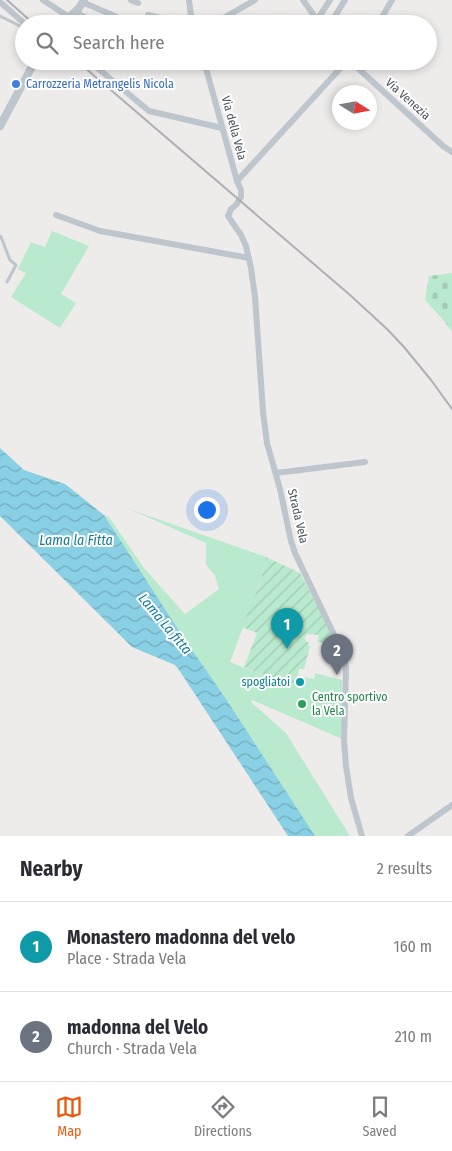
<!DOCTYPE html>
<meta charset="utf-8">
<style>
:root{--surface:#fff;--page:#f2f2f3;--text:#2b2b33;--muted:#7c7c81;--line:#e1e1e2;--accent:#ea580c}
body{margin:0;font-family:"Fira Sans Condensed",sans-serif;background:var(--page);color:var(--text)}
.compass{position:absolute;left:332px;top:85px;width:45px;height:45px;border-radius:50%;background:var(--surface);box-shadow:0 2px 8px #0003;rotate:101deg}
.you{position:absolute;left:206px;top:509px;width:18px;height:18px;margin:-12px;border:4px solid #fff;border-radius:50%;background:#1a73e8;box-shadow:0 0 0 8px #1a73e833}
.badge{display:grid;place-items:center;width:32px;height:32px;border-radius:50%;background:var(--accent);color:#fff;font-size:16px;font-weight:700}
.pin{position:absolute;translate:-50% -41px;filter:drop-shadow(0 1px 2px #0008)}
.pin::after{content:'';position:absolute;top:26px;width:18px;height:15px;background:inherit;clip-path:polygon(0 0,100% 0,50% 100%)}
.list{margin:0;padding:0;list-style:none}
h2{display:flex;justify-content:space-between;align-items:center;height:65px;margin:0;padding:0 20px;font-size:21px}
h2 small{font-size:16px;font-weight:400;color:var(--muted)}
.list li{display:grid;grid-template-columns:32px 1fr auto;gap:15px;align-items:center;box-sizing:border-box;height:90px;padding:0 20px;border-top:1px solid var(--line)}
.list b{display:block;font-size:19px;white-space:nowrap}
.list p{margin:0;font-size:16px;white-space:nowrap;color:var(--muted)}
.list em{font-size:16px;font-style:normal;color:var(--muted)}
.icon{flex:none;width:28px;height:28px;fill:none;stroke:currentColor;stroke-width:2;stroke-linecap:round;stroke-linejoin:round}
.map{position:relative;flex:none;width:452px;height:836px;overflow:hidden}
.search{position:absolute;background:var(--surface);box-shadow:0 2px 8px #0003;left:15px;right:15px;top:15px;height:55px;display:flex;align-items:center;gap:12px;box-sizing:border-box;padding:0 18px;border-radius:28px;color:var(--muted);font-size:19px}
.sheet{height:245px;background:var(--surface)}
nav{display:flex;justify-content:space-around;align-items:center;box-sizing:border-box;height:70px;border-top:1px solid var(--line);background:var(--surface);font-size:14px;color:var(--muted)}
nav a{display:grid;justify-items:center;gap:2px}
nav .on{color:var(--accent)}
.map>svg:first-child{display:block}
.grass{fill:#baeace}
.cemetery{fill:url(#cemetery-stones)}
.garden{fill:url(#garden-furrows)}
.water{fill:url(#water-waves)}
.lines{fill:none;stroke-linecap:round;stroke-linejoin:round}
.service{stroke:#bdc5cd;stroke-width:3}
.minor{stroke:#bdc5cd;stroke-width:6}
.tertiary{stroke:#bdc5cd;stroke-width:8}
.rail{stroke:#aeb0b5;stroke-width:2}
.shop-dot{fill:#3f7fe0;stroke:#fff;stroke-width:2}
.culture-dot{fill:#0f9aa8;stroke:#fff;stroke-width:2}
.leisure-dot{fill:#2e9e5b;stroke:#fff;stroke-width:2}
.labels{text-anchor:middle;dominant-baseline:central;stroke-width:4;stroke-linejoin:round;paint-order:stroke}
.shop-label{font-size:12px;fill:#366cbe;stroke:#fff;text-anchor:start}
.street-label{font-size:12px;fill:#454e57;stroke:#fff}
.culture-label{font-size:12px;fill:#0d838f;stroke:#fff;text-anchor:end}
.leisure-label{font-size:12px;fill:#27864d;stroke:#fff;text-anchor:start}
.water-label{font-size:14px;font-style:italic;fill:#157b9a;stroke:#fff}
</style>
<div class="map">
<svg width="452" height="836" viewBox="0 0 452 836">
<defs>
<pattern id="cemetery-stones" width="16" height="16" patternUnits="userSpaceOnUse" patternTransform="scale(1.25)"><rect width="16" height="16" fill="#baeace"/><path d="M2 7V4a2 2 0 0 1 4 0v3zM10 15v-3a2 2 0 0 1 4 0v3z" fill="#a1cab3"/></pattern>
<pattern id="garden-furrows" width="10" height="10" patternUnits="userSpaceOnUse" patternTransform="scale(1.25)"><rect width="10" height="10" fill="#baeace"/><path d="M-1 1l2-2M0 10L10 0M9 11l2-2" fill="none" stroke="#a1cab3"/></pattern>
<pattern id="water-waves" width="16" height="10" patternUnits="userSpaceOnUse" patternTransform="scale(1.25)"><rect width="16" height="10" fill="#8ad0e5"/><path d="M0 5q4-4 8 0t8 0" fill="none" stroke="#73abbc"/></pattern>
</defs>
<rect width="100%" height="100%" fill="#eeebeb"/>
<path class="grass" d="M52,231L89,246L61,294L76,303L60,328L11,297L26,273L18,269L31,242L45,247Z
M129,509L266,557L260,582L230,662L260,674L296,684L298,676L314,679L315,673L342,680V739L252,700L251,702L286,733L350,836H313L314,835L162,605L104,515L109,517L144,568L185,614L219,589L215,576L206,565V543Z"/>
<path class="cemetery" d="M452,273V332L445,322L425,300L429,276Z"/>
<path class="garden" d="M266,557L300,573L337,643H330L329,644L317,642L319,635L307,634L304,639L306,640L305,642H309L308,646H310L304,669H299L296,684L258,673L244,667L257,633L242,627L260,583Z"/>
<path class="water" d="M0,448L24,470L65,484L104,515L185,640L224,696L315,836H288L179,670L175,665L132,647L0,516Z"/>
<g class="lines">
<path class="service" d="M0,16L24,28
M0,236L1,237L10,260L16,265L7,282"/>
<path class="minor" d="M43,0L69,17
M131,0L138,3
M189,0L192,24
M303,0L320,24
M0,2L25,24
M82,2L117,17
M74,12L100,24
M148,15L187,24
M317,20L330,0
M213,24L255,0
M330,24L345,0
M378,24L392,0
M89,61L149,111L222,128
M142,61L148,63
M204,61L237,181L241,190V197L236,205L231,209L228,216L241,235L246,246L251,268L255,297L263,412L267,443L280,489L291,541L295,553L339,645L343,655L346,668L344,741L346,766L351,798L362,836
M350,61L443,146L452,152
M237,181L347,61
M56,215L100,231L249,258
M276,473L365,462
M408,836L452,805"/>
<path class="tertiary" d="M62,24L79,8L84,0
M0,126L35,61"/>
<path class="rail" d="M7,0L34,24
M77,61L350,295L387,329L404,347L431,380L452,409"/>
</g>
<circle class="shop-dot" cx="16" cy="84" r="5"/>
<circle class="culture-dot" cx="300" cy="682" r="5"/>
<circle class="leisure-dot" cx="302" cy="704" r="5"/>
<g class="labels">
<g class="shop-label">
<text x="26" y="84">Carrozzeria Metrangelis Nicola</text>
</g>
<g class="street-label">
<text transform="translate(408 99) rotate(42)">Via Venezia</text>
<text transform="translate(234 128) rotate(75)">Via della Vela</text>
<text transform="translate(298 516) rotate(77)">Strada Vela</text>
</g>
<g class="culture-label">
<text x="290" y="682">spogliatoi</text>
</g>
<g class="leisure-label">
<text x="312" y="697">Centro sportivo<tspan x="312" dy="14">la Vela</tspan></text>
</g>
<g class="water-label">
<text x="76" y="540">Lama la Fitta</text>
<text transform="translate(165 624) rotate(50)">Lama La fitta</text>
</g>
</g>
</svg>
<svg class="compass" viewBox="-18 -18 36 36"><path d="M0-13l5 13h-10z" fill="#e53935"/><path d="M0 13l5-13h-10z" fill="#7c7c81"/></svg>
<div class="you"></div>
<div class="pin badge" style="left:287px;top:649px;background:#0f9aa8">1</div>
<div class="pin badge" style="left:337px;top:675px;background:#6b7280">2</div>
<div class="search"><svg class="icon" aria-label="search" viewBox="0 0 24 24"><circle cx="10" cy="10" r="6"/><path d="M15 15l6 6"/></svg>Search here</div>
</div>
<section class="sheet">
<h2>Nearby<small>2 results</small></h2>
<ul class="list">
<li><span class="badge" style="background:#0f9aa8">1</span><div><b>Monastero madonna del velo</b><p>Place · Strada Vela</p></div><em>160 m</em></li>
<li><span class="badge" style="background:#6b7280">2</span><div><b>madonna del Velo</b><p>Church · Strada Vela</p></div><em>210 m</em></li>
</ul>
</section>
<nav>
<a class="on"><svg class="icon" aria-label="map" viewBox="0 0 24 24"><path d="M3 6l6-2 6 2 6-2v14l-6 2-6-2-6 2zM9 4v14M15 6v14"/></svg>Map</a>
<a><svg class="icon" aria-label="directions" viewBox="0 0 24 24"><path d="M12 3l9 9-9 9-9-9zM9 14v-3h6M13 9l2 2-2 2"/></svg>Directions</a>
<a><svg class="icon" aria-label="saved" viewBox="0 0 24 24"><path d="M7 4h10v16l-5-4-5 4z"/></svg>Saved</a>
</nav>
